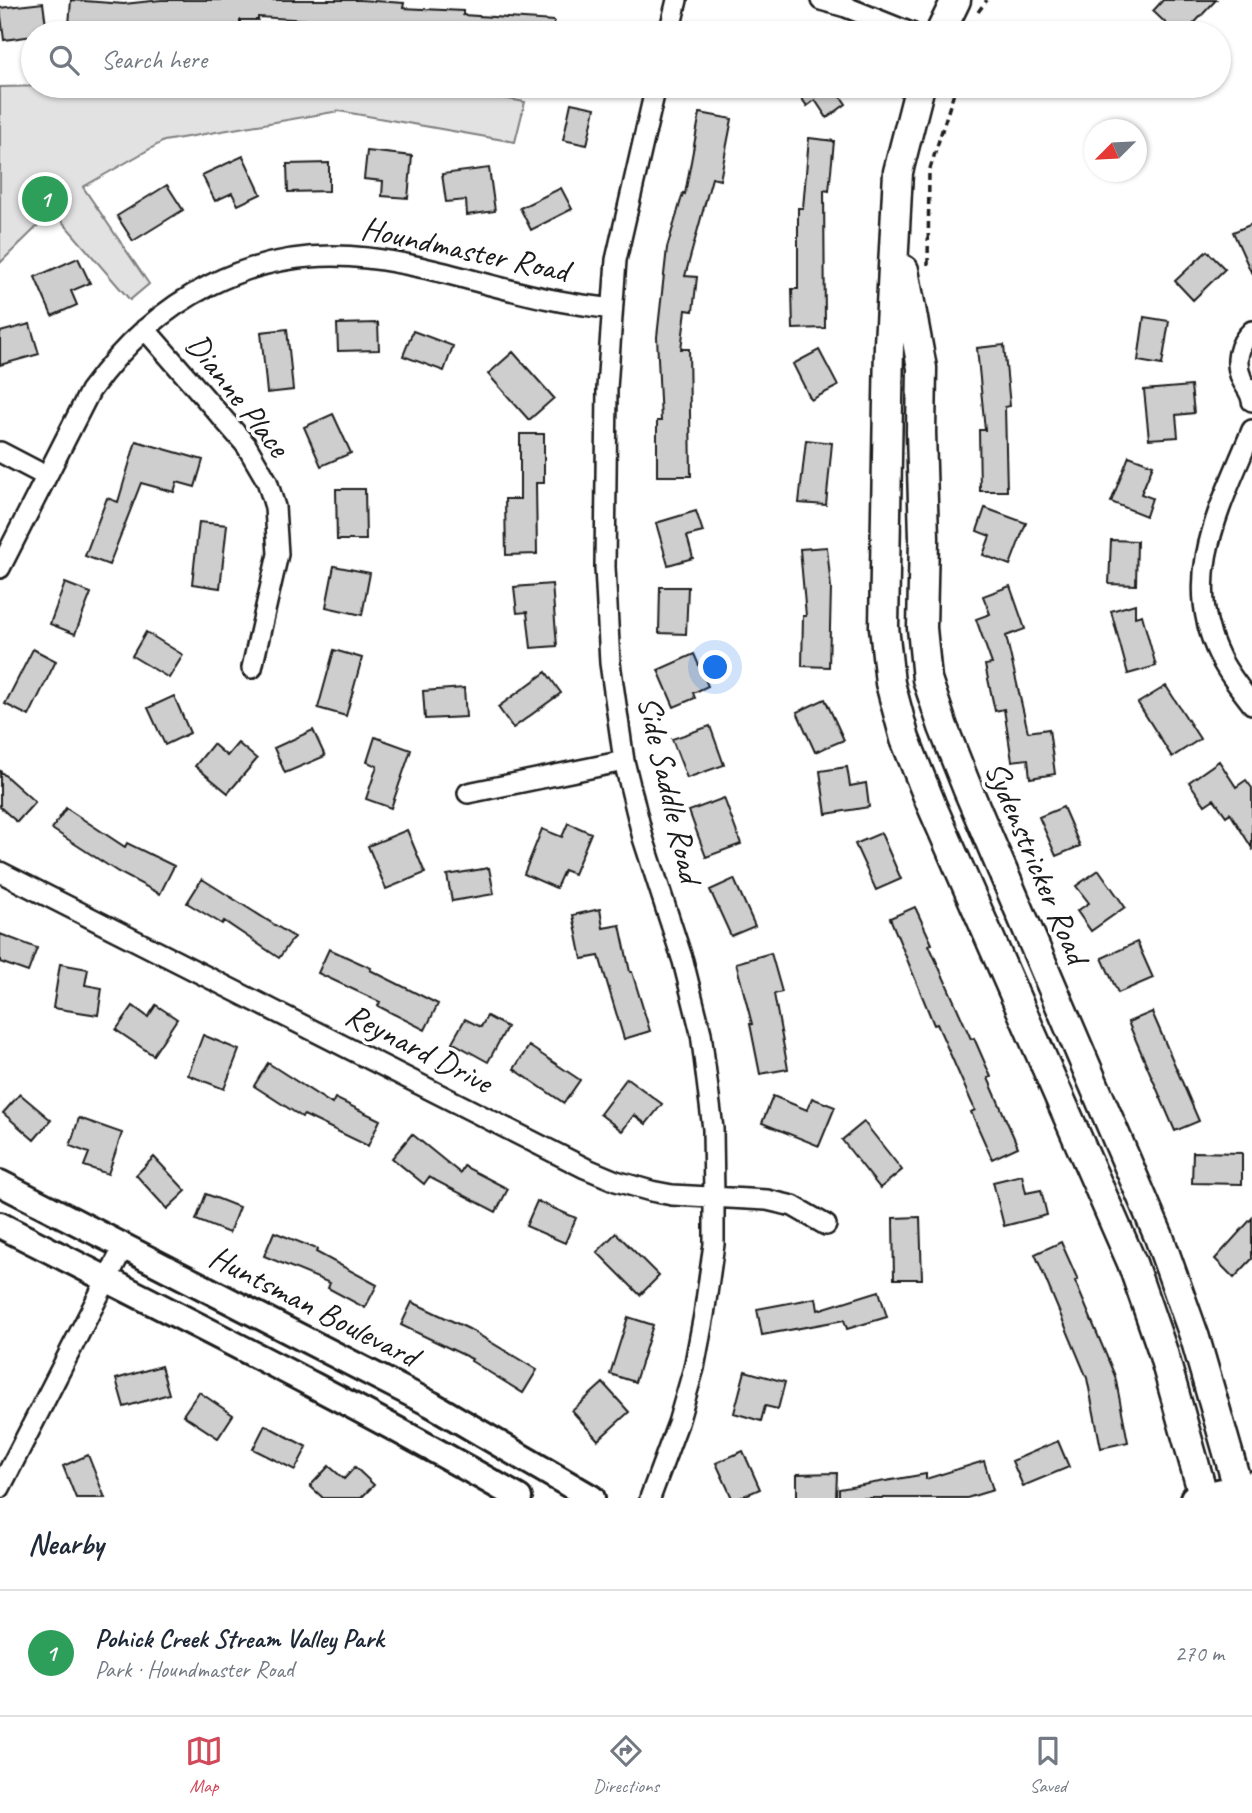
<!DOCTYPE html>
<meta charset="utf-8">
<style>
:root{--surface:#fff;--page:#f6f6f7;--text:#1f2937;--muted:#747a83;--line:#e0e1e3;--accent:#d1495b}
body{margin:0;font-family:Caveat,sans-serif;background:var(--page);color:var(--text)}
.compass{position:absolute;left:1084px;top:119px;width:63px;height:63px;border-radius:50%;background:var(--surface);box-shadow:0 2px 5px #0004;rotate:246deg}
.you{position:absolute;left:716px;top:668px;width:24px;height:24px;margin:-18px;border:5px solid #fff;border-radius:50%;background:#1a73e8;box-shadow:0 0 0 10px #1a73e833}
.badge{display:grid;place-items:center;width:46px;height:46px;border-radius:50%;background:var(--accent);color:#fff;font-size:23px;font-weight:700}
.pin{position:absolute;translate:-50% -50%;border:4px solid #fff;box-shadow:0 2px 7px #0006}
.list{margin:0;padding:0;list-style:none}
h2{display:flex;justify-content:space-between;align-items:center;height:91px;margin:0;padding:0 28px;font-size:30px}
h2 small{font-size:23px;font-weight:400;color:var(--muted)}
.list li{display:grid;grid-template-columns:46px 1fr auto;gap:21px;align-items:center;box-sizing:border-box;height:126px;padding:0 28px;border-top:2px solid var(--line)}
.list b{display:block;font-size:26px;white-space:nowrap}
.list p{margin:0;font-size:23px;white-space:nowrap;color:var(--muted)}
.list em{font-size:23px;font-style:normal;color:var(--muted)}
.icon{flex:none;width:38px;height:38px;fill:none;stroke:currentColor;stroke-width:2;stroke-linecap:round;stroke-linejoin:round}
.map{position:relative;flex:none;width:1252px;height:1498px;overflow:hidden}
.search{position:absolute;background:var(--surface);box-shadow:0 2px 5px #0004;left:21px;right:21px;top:21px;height:77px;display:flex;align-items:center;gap:18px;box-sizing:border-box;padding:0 24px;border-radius:38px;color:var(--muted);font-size:26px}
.sheet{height:217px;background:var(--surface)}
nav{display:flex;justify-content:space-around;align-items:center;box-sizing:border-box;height:98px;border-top:2px solid var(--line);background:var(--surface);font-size:19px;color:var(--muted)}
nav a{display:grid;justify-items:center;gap:4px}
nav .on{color:var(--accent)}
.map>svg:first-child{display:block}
.green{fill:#e2e2e2;stroke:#7f7f7f;stroke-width:2}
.building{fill:#cecece;stroke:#1c1c1c;stroke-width:2}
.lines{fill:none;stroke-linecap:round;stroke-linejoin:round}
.minor-casing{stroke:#1c1c1c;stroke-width:24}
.tertiary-casing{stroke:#1c1c1c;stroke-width:30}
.secondary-casing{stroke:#1c1c1c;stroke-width:33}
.path{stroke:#1c1c1c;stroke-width:3.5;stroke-dasharray:7 5;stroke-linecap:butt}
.minor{stroke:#fff;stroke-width:19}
.tertiary{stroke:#fff;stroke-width:24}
.secondary{stroke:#fff;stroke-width:28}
.labels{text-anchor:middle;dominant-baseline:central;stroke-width:7;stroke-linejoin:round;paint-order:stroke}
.street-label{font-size:33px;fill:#1c1c1c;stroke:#fff}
</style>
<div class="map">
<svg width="1252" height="1498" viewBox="0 0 1252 1498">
<rect width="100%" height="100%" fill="#fff"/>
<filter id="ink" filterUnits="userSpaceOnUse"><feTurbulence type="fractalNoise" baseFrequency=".0143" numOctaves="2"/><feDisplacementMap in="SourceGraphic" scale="14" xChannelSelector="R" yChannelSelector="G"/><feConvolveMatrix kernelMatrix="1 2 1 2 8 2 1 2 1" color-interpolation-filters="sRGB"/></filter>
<g filter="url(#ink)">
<path class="green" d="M46,86H435L525,102L515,142L339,111L164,141L83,187L149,284L130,300L53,211L0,263V87Z"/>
<path class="building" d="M71,0L124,4L161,0H360L404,3L403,8L463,11V15L554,21L553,33H404L345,29V22L258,17V20H240V33H210V26L142,33V31L69,25Z
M1163,0H1216L1185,33H1176L1153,11Z
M43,3L47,33H33V36L4,40L0,8Z
M793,86H836L834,87L846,104L827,118L815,100L807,106Z
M571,103L595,108L587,145L563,140Z
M700,113L732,119L720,180L712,178L685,276L697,277L693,311L686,310L681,349H689L691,476H657V421H661L657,337L667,248L683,193L685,194Z
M809,138L834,141L829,191L824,190L825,328L793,329L792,289H798V208H803Z
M367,151L412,156L408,198L382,196L383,181L364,179Z
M243,156L261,194L238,205L232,193L215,201L202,175Z
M329,163V191L288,192L287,164Z
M489,168L495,211L467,215L466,200L446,202L442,174Z
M167,185L183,210L133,241L117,216Z
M561,188L572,209L531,230L520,208Z
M1252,224V274L1233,232Z
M1207,251L1225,269L1193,300L1175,281Z
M78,258L90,283L71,291L77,305L52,316L35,277Z
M1144,317L1169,321L1162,365L1138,361Z
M378,323L379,350L338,351L337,324Z
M30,324L39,354L0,365V332Z
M287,329L293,390L267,393L261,332Z
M413,331L453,346L444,371L403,356Z
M1004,345L1010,406L1005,407L1007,491H980L979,430H985L977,348Z
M819,350L838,386L811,400L793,364Z
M513,352L554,398L529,420L488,374Z
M1191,386L1194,413L1176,415L1178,437L1149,439L1144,390Z
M333,414L351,453L321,466L304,427Z
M520,434H544V483H536L537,554L506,555L505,499H520Z
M806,440L832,443L826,505L799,503Z
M136,441L203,460L195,487L177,482L174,492L141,483L109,565L85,556L107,498L118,502Z
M1129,456L1153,465L1141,494L1152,498L1146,516L1111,502Z
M336,489H365L366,540H337Z
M985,508L1026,523L1010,565L983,555L990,536L977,531Z
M696,511L703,532L687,536L693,558L668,565L656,523Z
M199,522L227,525L220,588L192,584Z
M1111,540L1137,541L1136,585L1109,584Z
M827,547L831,588L829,667L802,666L803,616H806L800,549Z
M334,566L370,573L362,615L326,607Z
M65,583L91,593L75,634L50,624Z
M552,584L557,646L531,648L527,612L517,613L514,587Z
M1010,586L1025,629L1006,636L1028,732L1049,729L1055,774L1030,778L1028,759L1012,761L1004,709L995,711L985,665L992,664L976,619L990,614L983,596Z
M660,587H688L686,634L659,633Z
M1135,604V617L1142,615L1156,666L1128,674L1111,611Z
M146,632L183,655L169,678L132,656Z
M33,649L56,661L29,716L5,704Z
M334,650L362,658L346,716L318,708Z
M694,654L708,686L693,693L695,698L674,707L658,670Z
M546,672L561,693L513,728L498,707Z
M1166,686L1200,739L1172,757L1138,703Z
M464,688L466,717L425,719L423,691Z
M174,696L190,733L165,745L148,708Z
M825,699L844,740L815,752L797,712Z
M710,726L724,765L687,778L672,739Z
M313,730L325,756L285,773L274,748Z
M375,737L411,750L391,808L366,799L377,766L367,762Z
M238,743L257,759L228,793L195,766L213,744L227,756Z
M1219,761L1236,787L1246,780L1252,788V848L1230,813L1226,816L1214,799L1205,805L1189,782Z
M847,767L850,786L866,783L869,807L826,814L820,771Z
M0,771L35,802L17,822L0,807Z
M724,798L741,844L706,857L689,811Z
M1063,807L1080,846L1056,856L1039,817Z
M66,808L125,847L127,843L174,866L160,894L118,872L52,829Z
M568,823L591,833L574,874L564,870L556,888L524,874L542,829L562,837Z
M407,830L425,873L386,889L368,846Z
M881,833L901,879L876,890L855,844Z
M489,868L494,894L452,901L447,875Z
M1099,870L1125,907L1091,931L1077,911L1089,903L1076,886Z
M202,879L294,937L279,958L224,921L222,924L187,903Z
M734,879L755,926L731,936L710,890Z
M915,907L932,944L929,945L971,1039L974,1038L991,1077L988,1078L1018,1147L992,1159L971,1112L975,1110L937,1024L934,1025L890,918Z
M600,909L603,928L620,925L630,972H632L650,1031L624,1039L599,956L582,959L573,915Z
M0,934L37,948L28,972L0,962Z
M1137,942L1153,978L1118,993L1102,958Z
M329,949L371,968L370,970L438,1004L425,1030L378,1006L380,1002L318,973Z
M771,953L782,992L774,994L788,1069L760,1074L750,1024H752L736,963Z
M60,964L88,969L85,985L102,988L98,1015L53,1008Z
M156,1005L177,1019L153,1055L116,1030L133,1006L148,1017Z
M1152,1012L1199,1121L1175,1131L1128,1022Z
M487,1016L507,1027L488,1062L452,1042L465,1019L481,1027Z
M203,1035L239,1050L224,1089L188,1075Z
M529,1046L580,1080L564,1103L514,1069Z
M268,1063L332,1104L335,1098L380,1120L368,1146L304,1115L302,1117L254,1086Z
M627,1078L662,1104L646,1124L634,1115L622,1131L600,1114Z
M20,1094L51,1120L34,1140L3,1113Z
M773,1096L807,1110L812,1098L835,1107L819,1146L762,1123Z
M79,1118L122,1133L108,1174L84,1166L89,1153L70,1146Z
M864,1122L902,1170L880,1188L842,1140Z
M412,1134L460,1173L464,1166L508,1189L496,1212L429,1177L424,1184L392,1158Z
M1193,1152L1242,1153V1184L1192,1183Z
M154,1157L186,1191L167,1209L136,1175Z
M1022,1175L1026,1193L1041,1190L1047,1215L1004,1226L993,1182Z
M206,1194L239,1207L229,1233L196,1220Z
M537,1201L576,1218L565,1243L526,1226Z
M920,1217L922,1279H894L893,1218Z
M1252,1218V1259L1234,1278L1215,1259Z
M274,1232L317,1249L316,1252L377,1285L365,1308L328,1288L330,1283L264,1256Z
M616,1233L659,1276L640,1295L597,1252Z
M1061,1242L1078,1280L1075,1281L1115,1376L1128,1442L1101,1448L1087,1378L1035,1254Z
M879,1291L887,1317L847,1329L844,1320L762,1335L757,1309L816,1298L818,1310Z
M412,1302L469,1329L537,1370L523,1393L471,1361L472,1359L401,1325Z
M628,1317L653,1325L635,1382L610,1374Z
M161,1366L169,1394L124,1407L116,1379Z
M745,1371L785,1382L778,1409L765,1406L761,1421L734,1413Z
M603,1383L629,1412L598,1440L572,1411Z
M199,1392L233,1415L218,1438L183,1415Z
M265,1425L307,1447L295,1470L253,1449Z
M1058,1441L1069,1467L1023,1486L1012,1461Z
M743,1451L760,1489L739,1498H732L716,1463Z
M88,1455L105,1498H76L63,1466Z
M984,1461L993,1490L967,1498H839V1489L926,1474V1479Z
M329,1466L344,1479L355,1467L374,1485L361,1498H323L310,1486Z
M837,1473L836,1498H797V1474Z"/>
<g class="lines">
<defs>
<path id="minor" d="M821,0L846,7L911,33
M669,33L677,0
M145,329L246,445L267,481L275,507L278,554L252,668
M1252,331C1238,344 1234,362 1242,380C1246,388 1251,392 1252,401
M1252,430C1222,504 1180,576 1219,655C1227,673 1240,688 1252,704
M0,452L46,476
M0,568L90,391C156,299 251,245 367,258C431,265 491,288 554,300C573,304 592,306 611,309
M468,793L624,761
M0,872L585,1168L616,1181L651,1191L672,1195L767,1200L793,1206L826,1225
M0,1488L124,1246
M650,1498L678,1423L694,1368L704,1315L714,1244V1198L713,1129L701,1033L683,961L643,838L624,761L610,663L605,567L607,388L616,260L656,86"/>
<path id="tertiary" d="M0,1183L431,1404L592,1498
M0,1225C174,1314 350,1400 519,1498
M1193,1498L1252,1484"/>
<path id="secondary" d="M940,33L956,0
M920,86L898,172L889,344L884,627L890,683L905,739L931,804L1132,1263L1162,1349L1204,1498
M904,270L922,368L921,432L924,538L922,628L927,679L943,727L968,790L1159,1237L1195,1338L1241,1498"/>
</defs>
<use href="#minor" class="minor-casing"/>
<use href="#tertiary" class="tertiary-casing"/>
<use href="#secondary" class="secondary-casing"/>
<path class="path" d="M978,12L987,0
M928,265L929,172L956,86"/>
<use href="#minor" class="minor"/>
<use href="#tertiary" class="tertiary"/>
<use href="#secondary" class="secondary"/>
</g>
</g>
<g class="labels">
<g class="street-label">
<text transform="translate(465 249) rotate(12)">Houndmaster Road</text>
<text transform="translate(238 395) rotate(52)">Dianne Place</text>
<text transform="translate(670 789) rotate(77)">Side Saddle Road</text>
<text transform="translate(1037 862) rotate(67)">Sydenstricker Road</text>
<text transform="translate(419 1048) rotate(27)">Reynard Drive</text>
<text transform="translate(314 1306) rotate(27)">Huntsman Boulevard</text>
</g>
</g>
</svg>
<svg class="compass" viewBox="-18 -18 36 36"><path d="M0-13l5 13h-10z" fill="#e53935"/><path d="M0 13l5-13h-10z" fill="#747a83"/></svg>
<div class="you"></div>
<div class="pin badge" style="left:45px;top:199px;background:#2e9e5b">1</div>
<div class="search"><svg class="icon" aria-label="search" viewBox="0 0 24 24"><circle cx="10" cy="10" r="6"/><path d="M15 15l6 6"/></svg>Search here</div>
</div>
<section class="sheet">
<h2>Nearby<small></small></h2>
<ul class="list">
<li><span class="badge" style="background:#2e9e5b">1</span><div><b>Pohick Creek Stream Valley Park</b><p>Park · Houndmaster Road</p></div><em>270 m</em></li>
</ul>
</section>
<nav>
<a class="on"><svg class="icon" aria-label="map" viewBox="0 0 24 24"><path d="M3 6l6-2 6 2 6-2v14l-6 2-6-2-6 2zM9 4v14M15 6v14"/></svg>Map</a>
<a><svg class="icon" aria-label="directions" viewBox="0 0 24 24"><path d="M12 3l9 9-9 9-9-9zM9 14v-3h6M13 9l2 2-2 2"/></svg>Directions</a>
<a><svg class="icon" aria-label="saved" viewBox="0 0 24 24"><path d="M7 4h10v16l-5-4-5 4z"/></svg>Saved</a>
</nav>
